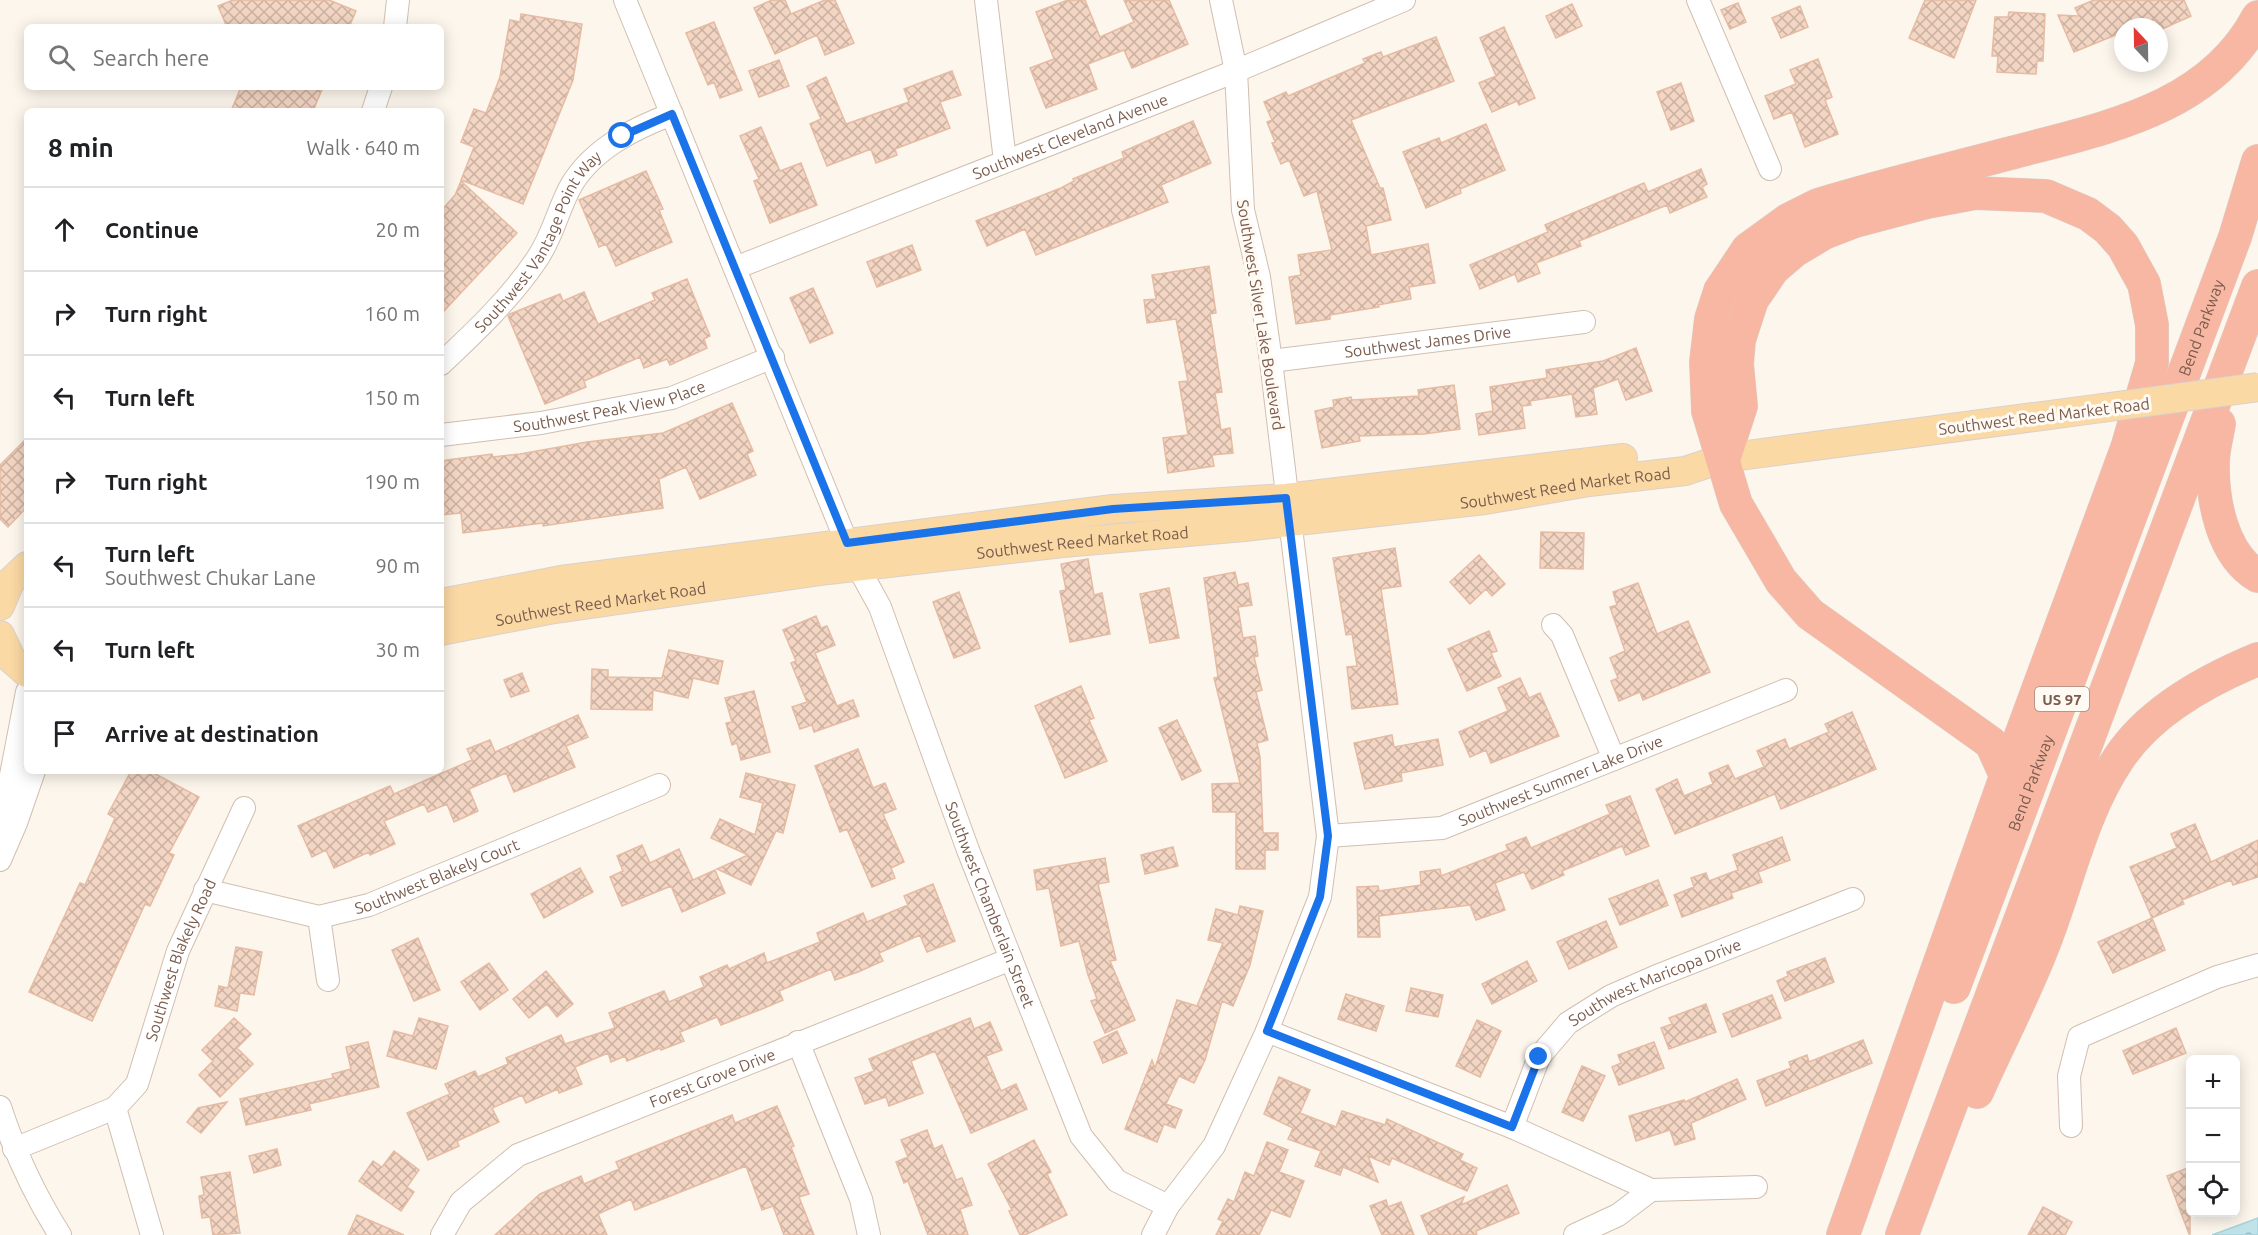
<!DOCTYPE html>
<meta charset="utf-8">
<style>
:root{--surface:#fff;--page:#f2f2f2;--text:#202124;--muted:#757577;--line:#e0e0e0}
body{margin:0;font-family:Ubuntu,sans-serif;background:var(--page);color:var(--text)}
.controls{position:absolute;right:18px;bottom:18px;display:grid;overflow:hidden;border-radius:9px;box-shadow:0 3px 15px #0003}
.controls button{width:54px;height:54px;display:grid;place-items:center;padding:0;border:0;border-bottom:2px solid var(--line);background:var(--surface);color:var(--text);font:30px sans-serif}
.compass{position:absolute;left:2114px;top:18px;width:54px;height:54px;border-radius:50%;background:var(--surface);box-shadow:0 3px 15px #0003;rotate:338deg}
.stop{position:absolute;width:18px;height:18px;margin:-14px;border:4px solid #1a73e8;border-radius:50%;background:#fff}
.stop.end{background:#1a73e8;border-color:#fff;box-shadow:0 2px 6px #0008}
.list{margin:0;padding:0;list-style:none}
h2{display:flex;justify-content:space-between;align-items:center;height:78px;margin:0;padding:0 24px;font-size:26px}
h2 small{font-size:20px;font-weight:400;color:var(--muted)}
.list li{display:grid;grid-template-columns:39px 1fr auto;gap:18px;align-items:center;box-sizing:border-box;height:84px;padding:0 24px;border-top:2px solid var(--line)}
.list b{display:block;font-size:22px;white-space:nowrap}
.list p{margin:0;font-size:20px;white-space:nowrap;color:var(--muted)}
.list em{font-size:20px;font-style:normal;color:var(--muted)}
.icon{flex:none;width:33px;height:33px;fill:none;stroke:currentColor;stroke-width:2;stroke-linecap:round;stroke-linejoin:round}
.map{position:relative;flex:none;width:2258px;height:1235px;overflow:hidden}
.search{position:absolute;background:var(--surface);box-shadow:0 3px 15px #0003;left:24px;top:24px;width:420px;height:66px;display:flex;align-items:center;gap:15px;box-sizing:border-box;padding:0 21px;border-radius:9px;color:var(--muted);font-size:22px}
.panel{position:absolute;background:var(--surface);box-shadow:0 3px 15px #0003;left:24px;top:108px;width:420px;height:666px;border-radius:9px}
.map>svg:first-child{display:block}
.water{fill:url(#water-ripples);stroke:#a5d3da;stroke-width:1.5}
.building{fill:url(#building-cross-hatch);stroke:#e6bba3;stroke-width:1.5}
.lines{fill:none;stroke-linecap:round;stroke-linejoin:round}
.minor-casing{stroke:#d1beb0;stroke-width:24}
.major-casing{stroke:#dad1cd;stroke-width:30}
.highway-casing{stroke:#dad1cd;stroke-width:34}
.minor{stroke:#fff;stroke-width:22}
.major{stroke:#fbd9a5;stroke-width:28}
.highway{stroke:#f7b7a3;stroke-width:33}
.major-bridge-casing{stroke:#dad1cd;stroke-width:30;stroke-linecap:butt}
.major-bridge{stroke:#fbd9a5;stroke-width:28}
.route{stroke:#1a73e8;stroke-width:8}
.labels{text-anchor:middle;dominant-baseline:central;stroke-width:6;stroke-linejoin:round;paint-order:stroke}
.shield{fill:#fffaf3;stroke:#a28b7f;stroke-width:1.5}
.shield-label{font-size:15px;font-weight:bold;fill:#7a5c4d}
.street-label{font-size:16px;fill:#7a5c4d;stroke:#fffaf3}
</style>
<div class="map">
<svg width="2258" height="1235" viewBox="0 0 2258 1235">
<defs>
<pattern id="water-ripples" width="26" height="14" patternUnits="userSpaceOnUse" patternTransform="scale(1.5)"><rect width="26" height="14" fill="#bfe3e8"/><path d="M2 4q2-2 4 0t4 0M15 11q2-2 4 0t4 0" fill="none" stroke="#a0bbbe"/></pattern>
<pattern id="building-cross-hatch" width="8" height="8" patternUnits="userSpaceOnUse" patternTransform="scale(1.5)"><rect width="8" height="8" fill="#f3d5c3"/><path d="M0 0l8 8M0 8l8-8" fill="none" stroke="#cab0a1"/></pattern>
</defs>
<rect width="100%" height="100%" fill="#fdf6ec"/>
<path class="water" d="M2258,1218V1235H2212Z"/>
<path class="building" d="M233,0H329L356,11L349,27H227L218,6Z
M772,0H785L791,14L825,0H835L854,43L825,55L817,35L775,54L754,8Z
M1068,0H1085L1100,37L1134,22L1124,0H1169L1188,44L1132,68L1124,50L1088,64L1097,89L1046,108L1030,68L1054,59L1036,12Z
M1925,0H1976L1954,58L1909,38Z
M2094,0H2184L2191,16L2160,30L2155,19L2136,27H2123V32L2074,52L2058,15L2079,16L2075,8Z
M1738,3L1746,22L1730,29L1721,10Z
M1572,4L1582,26L1556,38L1546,16Z
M1800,6L1808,27L1781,38L1772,18Z
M2009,12L2045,14L2043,61H2037L2036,74L1997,72L1998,56H1992L1995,17H2008Z
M521,14L582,24L573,80L523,204L461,180L474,147L461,142L474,109L486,113L500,77L510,20L520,22Z
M714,22L742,90L720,98L714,82L708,85L686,33Z
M1504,27L1535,98L1519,105L1517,101L1492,112L1479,83L1496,76L1480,38Z
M1436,37L1454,81L1351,120L1380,188H1383L1391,220L1366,226L1371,255L1428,244L1435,283L1409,287L1411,299L1378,305L1379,307L1330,315V319L1296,324L1289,277L1301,275L1298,255L1332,250L1317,191L1304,196L1289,160L1281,164L1272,143L1275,142L1267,122L1272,120L1264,102L1286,92L1288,96L1365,63L1363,59L1381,52L1383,57Z
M1818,59L1832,97L1825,100L1838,134L1805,147L1792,112L1774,119L1765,96L1796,84L1790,70Z
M779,60L789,86L759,97L749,71Z
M952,71L961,95L940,102L950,128L895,149L897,155L876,163L871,149L827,166L810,124L821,119L807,86L826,77L846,124L909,102L904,89Z
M1681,83L1694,121L1671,130L1657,92Z
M241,87H323L313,111H231Z
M1193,121L1211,163L1161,185L1168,202L1036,255L1025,229L987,246L976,221L1061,188L1074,181L1073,179L1124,158L1122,152Z
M1486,124L1505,170L1460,189L1461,193L1426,208L1403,152L1439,138L1441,143Z
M761,127L780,171L801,163L817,205L770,223L754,181L759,179L740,136Z
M1701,169L1707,184L1702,187L1707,197L1670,213L1667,205L1579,241L1581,246L1536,263L1540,273L1518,282L1515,274L1480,289L1470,265L1548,232L1545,225L1644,183L1648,192Z
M646,171L663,209L659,210L672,242L616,266L606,244L599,247L579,200Z
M461,181L517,233L441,314V211L455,195Z
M912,245L921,270L877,287L867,262Z
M1209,266L1216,313L1210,314L1222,392L1215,393L1221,430L1230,428L1233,453L1212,455L1214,466L1168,473L1163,438L1188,435L1179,382L1188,381L1176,319L1147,323L1144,300L1156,299L1152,275Z
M687,279L710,336L704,339L707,348L670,365L667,359L644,368L640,357L584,381L586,387L545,404L508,316L510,314L560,294L563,301L584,292L598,324L655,300L652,293Z
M813,288L833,333L810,343L790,298Z
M1636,348L1652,391L1626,400L1618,379L1593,388L1597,414L1576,417L1572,394L1530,401L1531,405L1522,406L1525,428L1479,435L1476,414L1493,411L1490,387L1547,378L1546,370L1603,361Z
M1454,385L1460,429L1424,434L1359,436L1360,441L1322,448L1315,411L1334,407L1333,400L1351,397L1352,400L1419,396L1418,390Z
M732,403L753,451L747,454L756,475L700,499L686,467L659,479L663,508L543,526V523L463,533L461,513L441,515V462L447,460L492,454L493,457L520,454L587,442L663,433Z
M27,438V507L8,527L0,519V465Z
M1541,532L1584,533L1583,569L1540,568Z
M1395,548L1401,586L1381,589L1398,704L1352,709L1347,667L1357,666L1352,634L1346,635L1333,558Z
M1479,555L1505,584L1492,596L1486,589L1470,604L1450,582Z
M1088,559L1094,595L1102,593L1110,634L1070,642L1060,591L1066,590L1061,564Z
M1235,572L1238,585L1248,583L1252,605L1238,607L1243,638L1255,636L1258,656L1254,657L1262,690L1256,692L1268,740L1257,743L1260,757L1263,833H1278V850H1265V869H1236V812H1213L1212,784L1240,783L1214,678L1218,677L1204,578Z
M1638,583L1657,634L1688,621L1710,672L1643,700L1640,692L1619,701L1611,681L1618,678L1610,658L1625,651L1610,607L1617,605L1613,592Z
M1169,588L1179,638L1150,643L1140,594Z
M959,592L980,648L954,658L933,602Z
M816,616L821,628L827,626L835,645L815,653L837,706L853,700L859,716L814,732L812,725L800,729L792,707L807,702L791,663L796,661L783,630Z
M1489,631L1497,651L1491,653L1501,676L1467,691L1448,649Z
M669,650L723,661L718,684L693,678L688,698L653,690L652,710L591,709L592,669L608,670V677L662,678Z
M522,673L529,691L511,697L504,680Z
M1520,678L1529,698L1540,693L1559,736L1491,763L1486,750L1470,757L1459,732L1508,711L1498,688Z
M1081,686L1094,718L1089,720L1107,761L1065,778L1035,706Z
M754,691L770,752L741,760L737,743L732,745L726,723L732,722L725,698Z
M1852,712L1876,769L1781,809L1775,794L1675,834L1656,789L1677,779L1684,796L1713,784L1709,773L1728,765L1735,779L1764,767L1757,751L1785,739L1789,749L1829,732L1825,724Z
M578,715L588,737L566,746L575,767L514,792L506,773L469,789L478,811L454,822L447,804L428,812L424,804L384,821L395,844L370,855L369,852L334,868L326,850L312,857L298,826L390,786L394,794L472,760L467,749L490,740L495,752Z
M1177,720L1201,771L1182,780L1159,728Z
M1392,735L1394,747L1438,739L1443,765L1401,773L1402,781L1365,789L1354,743Z
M858,749L873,788L885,783L896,809L883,814L904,862L891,868L895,878L872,887L847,829L840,832L815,766Z
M131,771H150L199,797L169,853L174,855L150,906L145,904L92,1021L29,992L80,883L85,885L115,818L108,814Z
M746,773L795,785L783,833L776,831L751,885L717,869L748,855L711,838L720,819L755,835L763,803L740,797Z
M1630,796L1649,846L1626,855L1622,846L1562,871L1564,875L1532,889L1524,872L1495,883L1505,910L1476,920L1470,905L1379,916L1380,937H1358L1357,887L1378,886L1379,891L1421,885L1420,872L1440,869L1441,876L1508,850L1506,845L1526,837L1531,848L1610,814L1606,805Z
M2195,824L2211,862L2258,840V877L2233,885L2231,880L2182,900L2184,904L2152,918L2130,867L2177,848L2171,834Z
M1782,837L1790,860L1758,872L1762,882L1731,893L1733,898L1682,917L1674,895L1694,887L1691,878L1706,873L1709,881L1738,870L1733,855Z
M642,845L650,863L679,849L693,880L715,870L725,893L682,912L671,886L622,906L610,877L623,871L617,856Z
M1173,847L1178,866L1145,874L1141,855Z
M1105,858L1109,882L1098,884L1116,960L1110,961L1135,1020L1105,1033L1091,1001L1097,999L1088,975L1079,941L1061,946L1049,888L1037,890L1034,870Z
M580,868L593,892L544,918L531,894Z
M1658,880L1668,905L1620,925L1609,899Z
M933,884L955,941L927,952L920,935L879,953L883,961L858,972L835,980L831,969L779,991L783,1000L762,1009L721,1025L717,1017L680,1032L684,1041L661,1050L660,1048L627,1061L625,1056L611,1062L608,1053L575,1067L582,1084L559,1093L558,1089L526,1103L522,1095L492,1108L499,1122L457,1141L459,1146L428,1160L407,1113L450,1094L445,1084L475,1071L478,1077L508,1064L506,1058L561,1035L565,1044L615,1028L609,1013L664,991L669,1002L704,987L700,977L727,965L729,969L764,953L767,963L820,942L817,933L863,913L867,922L908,905L904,896Z
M1240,906L1263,911L1250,965L1233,1006L1222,1001L1205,1060L1194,1083L1179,1076L1166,1104L1182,1110L1175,1128L1164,1124L1157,1142L1125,1129L1152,1060L1155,1068L1177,1000L1197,1006L1223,943L1208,940L1216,909L1238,915Z
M2152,918L2165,950L2113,973L2098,942Z
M1606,921L1617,947L1569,969L1557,942Z
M418,938L440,990L414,1001L392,950Z
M236,947L262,952L254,995L240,993L237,1011L215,1006L219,986L228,988Z
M1825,958L1834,982L1785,1001L1777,981L1788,976L1787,972Z
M1527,961L1537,981L1492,1004L1482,984Z
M489,963L508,990L480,1010L461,982Z
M546,971L573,1004L557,1017L547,1004L529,1018L513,999Z
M1411,988L1443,995L1438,1017L1406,1011Z
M1346,994L1384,1006L1376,1031L1338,1019Z
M1772,995L1781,1018L1732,1037L1723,1014Z
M1706,1004L1716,1032L1669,1049L1661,1028L1672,1024L1669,1018Z
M234,1018L251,1034L237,1048L253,1064L220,1097L199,1075L213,1061L202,1050Z
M419,1018L448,1026L436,1069L387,1056L394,1031L413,1036Z
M970,1018L974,1029L990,1022L1002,1050L986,1056L1001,1091L1016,1084L1027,1109L971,1133L935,1051L911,1061L923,1093L889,1106L886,1097L865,1104L855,1078L874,1071L869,1059Z
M1477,1020L1501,1031L1480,1077L1456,1066Z
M2176,1028L2186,1053L2133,1074L2123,1051Z
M1117,1031L1127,1053L1103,1063L1094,1042Z
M1863,1040L1872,1063L1766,1106L1757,1081L1791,1068L1789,1062L1807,1055L1809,1062Z
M368,1042L379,1087L309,1104L311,1110L246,1125L240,1099L333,1078L332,1074L351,1069L346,1047Z
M1654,1042L1664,1068L1619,1085L1612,1067L1621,1063L1618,1055Z
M1582,1066L1605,1076L1583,1121L1562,1112Z
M1279,1077L1310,1090L1300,1113L1336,1127L1342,1111L1385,1125L1387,1119L1463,1154L1460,1160L1477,1168L1467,1191L1392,1158L1389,1165L1368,1156L1378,1182L1343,1167L1340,1175L1315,1166L1321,1151L1288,1139L1293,1128L1264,1114Z
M1737,1079L1746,1099L1691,1123L1695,1139L1675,1145L1670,1130L1636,1141L1629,1116L1684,1100L1685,1102Z
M227,1102L201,1133L187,1122L198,1108Z
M777,1106L794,1146L791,1147L809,1194L799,1197L814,1235H784L773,1206L762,1210L746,1166L635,1210L631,1199L598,1214L607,1235H495L540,1194L581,1176L584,1184L619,1169L616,1162L732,1115L735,1123Z
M927,1130L934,1149L942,1145L956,1180L962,1178L972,1205L960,1209L968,1235H928L908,1181L904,1183L896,1162L908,1157L901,1140Z
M1034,1140L1051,1172L1047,1174L1067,1215L1025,1235H1020L1009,1211L1012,1210L988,1164Z
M1267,1142L1288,1150L1279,1172L1304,1181L1290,1217L1271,1210L1259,1235H1216L1223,1221L1218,1219L1228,1199L1234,1202L1245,1172L1254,1176Z
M277,1149L281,1165L254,1173L249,1156Z
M394,1151L419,1170L407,1187L414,1192L401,1211L359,1181L373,1161L382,1167Z
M2190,1167V1234H2189L2167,1176Z
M230,1172L240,1233L213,1235L210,1217L202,1218L199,1196L204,1195L201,1177Z
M1507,1185L1519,1213L1476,1231L1477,1235H1429L1421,1216L1464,1197L1461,1205Z
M1386,1200L1388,1207L1401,1202L1414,1235H1382L1370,1206Z
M2043,1207L2072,1222L2065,1235H2028Z
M357,1215L404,1235H348Z"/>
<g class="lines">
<defs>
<g id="minor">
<path d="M625,0L847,543"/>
<path d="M986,0L1005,161"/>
<path d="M1698,0L1770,169"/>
<path d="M395,27L398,0"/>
<path d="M373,111L381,87"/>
<path id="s1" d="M735,268L1236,71L1404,0"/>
<path id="s2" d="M1271,361L1584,322"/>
<path id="s3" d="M441,364C476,331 510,299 537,259C554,234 558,208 572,184C594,148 635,128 672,114"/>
<path id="s4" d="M441,435L541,423L672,398L773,357"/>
<path id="s5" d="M858,567L880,607L968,850L1081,1136L1117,1181L1168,1206"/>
<path d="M1553,625L1562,635L1614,759"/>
<path d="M0,832L27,692"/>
<path id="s6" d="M1328,836L1442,828L1786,690"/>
<path d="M0,860L16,823L34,771"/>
<path id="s7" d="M205,890L319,917L369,905L659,785"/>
<path d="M319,917L328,980"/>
<path d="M1267,1031L1512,1127L1651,1190L1756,1187"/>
<path d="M798,1042L861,1199L869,1235"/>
<path d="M0,1107C15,1153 34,1194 60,1235"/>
<path d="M115,1108L152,1235"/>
<path d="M2071,1126L2069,1076L2079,1037L2217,977L2258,965"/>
<path id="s8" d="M1512,1127L1539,1057L1568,1023L1611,996L1657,976L1853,899"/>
<path id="s9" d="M14,1149L115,1108L137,1084L178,951L244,808"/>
<path id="s10" d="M442,1235L461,1202L518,1155L1011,959"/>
<path d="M1153,1235L1168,1206L1214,1146L1267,1031L1320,897L1328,836L1271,361L1259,277L1243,210L1236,71L1221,0"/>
<path d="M1575,1235L1618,1215L1651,1190"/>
</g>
<g id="major">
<path d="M441,603L561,580L1113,509L1286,498L1623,458"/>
<path d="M0,606L10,582L27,566"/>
<path id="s11" d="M441,631L549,610L828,570L1063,543L1244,527L1485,500L1589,482L1685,471L1724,458L2102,408"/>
<path d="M0,635L12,660L27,673"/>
</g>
<g id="highway">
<path d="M2219,424C2217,436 2213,450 2213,462C2212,500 2222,555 2258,576"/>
<path d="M1724,458L1741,406L1737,364L1739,340L1752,300L1773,269L1794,251L1824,233L1855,221L1927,202L1975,193L2046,196L2088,214L2108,229L2123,246L2144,284L2152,325V363L2127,448L2006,776"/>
<path id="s12" d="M1954,987L2235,237L2258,161"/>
<path d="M1977,1092C1998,1045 2022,999 2041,951C2067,888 2080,815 2119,758C2150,711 2207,680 2258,659"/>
<path d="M1843,1235L2006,776L1991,743L1810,614L1781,581L1736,504L1708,411L1706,362L1711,319L1720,291L1748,249L1788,220L1818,205C1882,185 1947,170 2011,153C2104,128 2209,110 2258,17"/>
<path d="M1902,1235L2258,286"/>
</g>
</defs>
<use href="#minor" class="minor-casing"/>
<use href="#major" class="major-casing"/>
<use href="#highway" class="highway-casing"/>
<use href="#minor" class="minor"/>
<use href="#major" class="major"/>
<use href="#highway" class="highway"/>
<defs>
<path id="major-bridge" d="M2102,408L2258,387"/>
</defs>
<use href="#major-bridge" class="major-bridge-casing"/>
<use href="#major-bridge" class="major-bridge"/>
</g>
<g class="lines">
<path class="route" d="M622,136L672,114L847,543L1113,509L1286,498L1328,836L1320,897L1267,1031L1512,1127L1539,1057"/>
</g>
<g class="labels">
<rect class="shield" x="2035" y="687" width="54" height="24" rx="4.5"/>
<g class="shield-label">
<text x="2062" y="699">US 97</text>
</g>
<g class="street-label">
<text stroke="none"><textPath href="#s1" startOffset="360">Southwest Cleveland Avenue</textPath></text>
<text stroke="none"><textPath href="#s3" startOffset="158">Southwest Vantage Point Way</textPath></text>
<text transform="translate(1261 315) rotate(81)">Southwest Silver Lake Boulevard</text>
<text stroke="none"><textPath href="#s12" startOffset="704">Bend Parkway</textPath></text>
<text stroke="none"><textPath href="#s2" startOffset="158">Southwest James Drive</textPath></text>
<text stroke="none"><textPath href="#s4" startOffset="171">Southwest Peak View Place</textPath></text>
<text transform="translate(2044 416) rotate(-7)">Southwest Reed Market Road</text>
<text stroke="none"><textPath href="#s11" startOffset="1134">Southwest Reed Market Road</textPath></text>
<text stroke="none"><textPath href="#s11" startOffset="648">Southwest Reed Market Road</textPath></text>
<text stroke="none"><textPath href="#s11" startOffset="162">Southwest Reed Market Road</textPath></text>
<text stroke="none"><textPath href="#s6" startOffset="242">Southwest Summer Lake Drive</textPath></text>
<text stroke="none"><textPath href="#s12" startOffset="218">Bend Parkway</textPath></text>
<text stroke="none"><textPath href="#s7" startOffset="242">Southwest Blakely Court</textPath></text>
<text stroke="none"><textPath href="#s5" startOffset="363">Southwest Chamberlain Street</textPath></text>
<text stroke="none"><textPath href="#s9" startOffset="273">Southwest Blakely Road</textPath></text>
<text stroke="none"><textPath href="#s8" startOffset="216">Southwest Maricopa Drive</textPath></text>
<text stroke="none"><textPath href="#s10" startOffset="321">Forest Grove Drive</textPath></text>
</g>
</g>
</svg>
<div class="controls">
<button>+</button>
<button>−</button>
<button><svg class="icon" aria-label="locate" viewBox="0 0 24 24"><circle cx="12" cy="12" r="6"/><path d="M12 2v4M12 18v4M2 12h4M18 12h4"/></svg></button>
</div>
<svg class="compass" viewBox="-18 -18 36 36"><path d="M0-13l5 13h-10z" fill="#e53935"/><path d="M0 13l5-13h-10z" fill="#757577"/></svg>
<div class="stop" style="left:622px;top:136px"></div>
<div class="stop end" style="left:1539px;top:1057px"></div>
<div class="search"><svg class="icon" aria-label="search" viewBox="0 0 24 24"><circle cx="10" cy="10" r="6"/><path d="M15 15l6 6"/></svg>Search here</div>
<section class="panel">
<h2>8 min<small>Walk · 640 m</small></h2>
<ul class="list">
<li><svg class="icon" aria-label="ahead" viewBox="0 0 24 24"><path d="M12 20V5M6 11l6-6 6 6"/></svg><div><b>Continue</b></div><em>20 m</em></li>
<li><svg class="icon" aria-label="right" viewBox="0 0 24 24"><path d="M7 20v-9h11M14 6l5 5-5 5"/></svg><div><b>Turn right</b></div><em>160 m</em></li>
<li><svg class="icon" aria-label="left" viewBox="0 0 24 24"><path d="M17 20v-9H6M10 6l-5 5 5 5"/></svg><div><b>Turn left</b></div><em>150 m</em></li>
<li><svg class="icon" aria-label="right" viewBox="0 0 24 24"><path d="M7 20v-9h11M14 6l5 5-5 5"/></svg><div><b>Turn right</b></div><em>190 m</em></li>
<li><svg class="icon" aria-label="left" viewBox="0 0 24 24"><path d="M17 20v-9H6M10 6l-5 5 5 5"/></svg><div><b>Turn left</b><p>Southwest Chukar Lane</p></div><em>90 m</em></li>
<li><svg class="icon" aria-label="left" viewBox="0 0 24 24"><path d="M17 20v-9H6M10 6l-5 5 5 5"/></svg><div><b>Turn left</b></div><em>30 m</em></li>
<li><svg class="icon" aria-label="arrive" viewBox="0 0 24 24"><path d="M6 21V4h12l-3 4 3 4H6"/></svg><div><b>Arrive at destination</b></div></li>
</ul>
</section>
</div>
